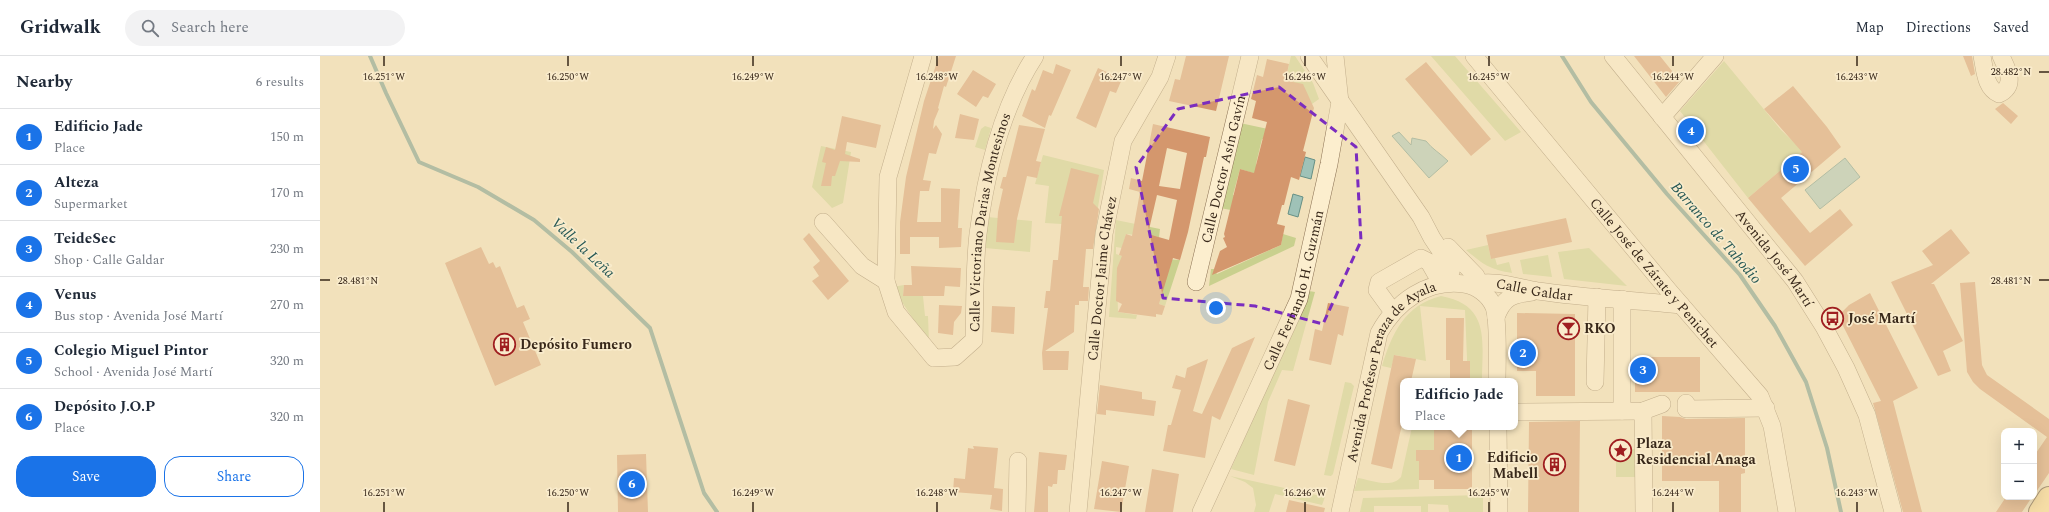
<!DOCTYPE html>
<meta charset="utf-8">
<style>
:root{--surface:#fff;--page:#f2f2f3;--text:#1f2937;--muted:#747a83;--line:#e0e1e3;--accent:#1a73e8}
body{margin:0;font-family:Spectral,serif;background:var(--page);color:var(--text)}
.controls{position:absolute;right:12px;bottom:12px;display:grid;overflow:hidden;border-radius:8px;box-shadow:0 4px 16px #0002}
.controls button{width:36px;height:36px;display:grid;place-items:center;padding:0;border:0;border-bottom:1px solid var(--line);background:var(--surface);color:var(--text);font:20px sans-serif}
.you{position:absolute;left:896px;top:252px;width:14px;height:14px;margin:-10px;border:3px solid #fff;border-radius:50%;background:#1a73e8;box-shadow:0 0 0 6px #1a73e833}
.badge{display:grid;place-items:center;width:26px;height:26px;border-radius:50%;background:var(--accent);color:#fff;font-size:13px;font-weight:700}
.pin{position:absolute;translate:-50% -50%;border:2px solid #fff;box-shadow:0 1px 4px #0006}
.popup{position:absolute;left:1080px;top:322px;width:118px;height:52px;box-sizing:border-box;display:grid;place-content:center;border-radius:8px;background:var(--surface);filter:drop-shadow(0 1px 3px #0005);font-size:13px;white-space:nowrap;color:var(--muted)}
.popup b{font-size:15px;color:var(--text)}
.popup::after{content:'';position:absolute;left:50%;top:100%;margin-left:-8px;border:8px solid transparent;border-top-color:var(--surface)}
.list{margin:0;padding:0;list-style:none}
h2{display:flex;justify-content:space-between;align-items:center;height:52px;margin:0;padding:0 16px;font-size:17px}
h2 small{font-size:13px;font-weight:400;color:var(--muted)}
.list li{display:grid;grid-template-columns:26px 1fr auto;gap:12px;align-items:center;box-sizing:border-box;height:56px;padding:0 16px;border-top:1px solid var(--line)}
.list b{display:block;font-size:15px;white-space:nowrap}
.list p{margin:0;font-size:13px;white-space:nowrap;color:var(--muted)}
.list em{font-size:13px;font-style:normal;color:var(--muted)}
.actions{display:flex;gap:8px;padding:12px 16px}
.actions a{flex:1;padding:9px 0;border:1px solid var(--accent);border-radius:16px;text-align:center;font-size:14px;color:var(--accent)}
.actions .main{background:var(--accent);color:#fff}
.icon{flex:none;width:22px;height:22px;fill:none;stroke:currentColor;stroke-width:2;stroke-linecap:round;stroke-linejoin:round}
.map{position:relative;flex:none;width:1729px;height:456px;overflow:hidden}
header{display:flex;align-items:center;gap:24px;box-sizing:border-box;height:56px;padding:0 20px;background:var(--surface);border-bottom:1px solid var(--line)}
header strong{font-size:19px}
nav{display:flex;gap:22px;margin-inline-start:auto;font-size:14px}
.search{width:280px;height:36px;background:var(--page);display:flex;align-items:center;gap:10px;box-sizing:border-box;padding:0 14px;border-radius:22px;color:var(--muted);font-size:15px}
main{display:flex}
aside{flex:1;background:var(--surface)}
.map>svg:first-child{display:block}
.green{fill:#c9d08e}
.water{fill:#9fc2b7;stroke:#669085}
.lines{fill:none;stroke-linecap:round;stroke-linejoin:round}
.stream{stroke:#669085;stroke-width:4}
.building{fill:#d4976d;fill-rule:evenodd}
.minor-casing{stroke:#8a7053;stroke-width:18}
.major-casing{stroke:#573e28;stroke-width:24}
.minor{stroke:#fceece;stroke-width:17}
.major{stroke:#fad78d;stroke-width:22}
.marked{fill:none;stroke:#7b2cbf;stroke-width:3;stroke-dasharray:8 5;stroke-linejoin:round}
.ticks{fill:none;stroke:#38281a;stroke-width:1.5}
.labels{text-anchor:middle;dominant-baseline:central;stroke-width:3.5;stroke-linejoin:round;paint-order:stroke}
.street-label{font-size:14px;fill:#38281a;stroke:#f9ebcb}
.poi-label{font-size:14px;font-weight:bold;fill:#38281a;stroke:#f9ebcb;text-anchor:start}
.water-label{font-size:15px;font-style:italic;fill:#275956;stroke:#f9ebcb}
.ticks-label{font-size:10px;text-anchor:middle;fill:#38281a;stroke:#f9ebcb;stroke-width:3.5;stroke-linejoin:round;paint-order:stroke}
</style>
<header>
<strong>Gridwalk</strong>
<div class="search"><svg class="icon" aria-label="search" viewBox="0 0 24 24"><circle cx="10" cy="10" r="6"/><path d="M15 15l6 6"/></svg>Search here</div>
<nav><a>Map</a><a>Directions</a><a>Saved</a></nav>
</header>
<main>
<aside>
<h2>Nearby<small>6 results</small></h2>
<ul class="list">
<li><span class="badge">1</span><div><b>Edificio Jade</b><p>Place</p></div><em>150 m</em></li>
<li><span class="badge">2</span><div><b>Alteza</b><p>Supermarket</p></div><em>170 m</em></li>
<li><span class="badge">3</span><div><b>TeideSec</b><p>Shop · Calle Galdar</p></div><em>230 m</em></li>
<li><span class="badge">4</span><div><b>Venus</b><p>Bus stop · Avenida José Martí</p></div><em>270 m</em></li>
<li><span class="badge">5</span><div><b>Colegio Miguel Pintor</b><p>School · Avenida José Martí</p></div><em>320 m</em></li>
<li><span class="badge">6</span><div><b>Depósito J.O.P</b><p>Place</p></div><em>320 m</em></li>
</ul>
<div class="actions"><a class="main">Save</a><a>Share</a></div>
</aside>
<div class="map">
<svg width="1729" height="456" viewBox="0 0 1729 456">
<rect width="100%" height="100%" fill="#f2e1bb"/>
<path class="green" d="M971,0H975L993,27L999,43L992,48L973,26L974,23L966,22Z
M1111,0H1135L1201,76L1185,85Z
M1404,5L1461,74L1483,95L1428,142L1360,55Z
M920,67L948,73L946,84L942,83L936,108L946,121L920,113L913,139L936,145L932,158L900,152Z
M665,70L671,72L665,94L655,91L661,73Z
M501,90L531,96L523,147L512,152L492,131Z
M723,99L784,114L775,170L725,167L729,130L715,128Z
M667,161L712,165L710,196L665,192Z
M796,164L840,173L839,181L806,178L802,192L796,191V198L802,200L860,204L845,250L839,248L843,233L797,220L798,256L817,259L816,263L789,261Z
M963,178L976,182L974,190L889,230L891,213H894L897,218L961,189Z
M1168,189L1171,203L1175,202L1177,209L1189,206L1192,217C1169,213 1164,209 1146,194Z
M1269,192L1307,230L1244,223L1238,196Z
M1228,199L1232,221L1203,218L1200,204Z
M584,229L583,240H603L605,260H608L609,287L572,231Z
M983,234L995,236L973,315L962,314L948,346L934,419L911,413L945,335Z
M1121,240C1171,249 1162,286 1162,325H1150V305H1147V302L1145,254L1100,250L1106,305L1075,299L1071,312L1062,310C1072,277 1085,249 1121,240Z
M1025,326L1031,327L1034,330L1013,418L1011,420L1004,419Z
M1092,371H1152L1114,372V390L1134,402L1096,394V405H1099V433L1034,435L1038,422C1051,424 1071,433 1081,421Z
M1296,393H1318L1319,421H1296Z
M910,420L1005,441L1002,449L955,438L949,456H934L936,449L933,432L925,426Z
M1163,439V456H1129L1128,449L1108,448V456H1101V450H1054V456H1040L1043,442Z"/>
<path class="water" d="M1079,76L1091,89L1092,82L1106,85C1112,93 1120,97 1128,105L1109,122L1072,80Z
M985,101L995,104L991,123L980,120Z
M1525,102L1540,121L1500,153L1485,134Z
M973,138L983,141L978,161L968,158Z"/>
<g class="lines">
<path class="stream" d="M50,0L66,37L99,106L158,131L214,164L252,196L330,272L384,437L397,456
M1242,0L1271,46L1347,138L1420,219L1455,270L1486,326L1507,392L1521,456"/>
</g>
<path class="building" d="M619,0H636L626,31L624,30L618,52L619,53L614,65L613,73L616,69L622,78L616,98L609,97L603,124L611,125L609,135H600L597,166H621V132L640,133L638,172H642L641,191L619,192V181H590V198H580V166L586,121L604,45Z
M866,0H909L896,55L849,45L855,23L860,24Z
M1314,0H1340L1360,25L1346,41Z
M1643,0H1652L1655,18L1651,20Z
M947,3L969,8L966,22L974,23L973,26L983,28L994,52L983,95L986,96L979,124L971,121L964,149H962L957,168L965,170L961,189L892,219L900,195L907,191L903,182L905,181L904,178L920,113L934,117L947,66L932,62L936,45L931,43L937,19L943,21Z
M1106,6L1171,83L1151,100L1085,23Z
M736,8L751,14L731,60L729,59L725,72L702,60L712,33L715,35L723,14L733,18Z
M778,12L802,23L796,37L790,35L776,72L756,62Z
M653,14L676,28L668,42L663,40L656,51L637,38Z
M1473,30L1507,71L1521,91L1461,142L1490,177L1520,153L1533,169L1485,210L1428,142L1482,96L1444,53Z
M1683,47L1698,60L1691,68L1675,53Z
M640,58L659,63L654,84L635,82Z
M522,60L561,69L556,92L527,86L525,98L540,103V106L520,105L515,120H512L511,130H501L506,107L502,106L506,91L515,94Z
M833,68L890,81L886,101H884L868,176L860,204L853,202L839,248L845,250L842,259L836,258V261L798,256L802,248L796,245L797,212L802,200L799,199L806,178L812,180L820,136L809,133L811,122L822,125ZM847,92L867,97L860,133L839,130ZM837,139L857,144L849,184L828,178Z
M699,69L725,73L716,105L721,106L717,122L707,120L697,163L694,187L676,186L678,156L683,133L680,132L683,121H686Z
M751,112L779,119L773,147L779,153L773,193H766L763,231H769L768,245H759V249H755L754,276L725,295H749L748,314H723L722,297L728,252H724L726,235H730L733,204H738L742,160H739Z
M1246,162L1252,186L1171,203L1166,179Z
M1631,173L1650,197L1611,228H1614L1643,285L1623,295L1631,315L1618,320L1571,226L1613,209L1602,195Z
M489,177L529,225L508,244L492,225L499,220L493,211L500,205L483,183Z
M161,191L169,208L173,206L176,212L180,210L197,252L204,249L210,263L203,266L221,309L175,330L125,207Z
M591,210L641,212L640,231L625,230L624,240H583L584,229H592Z
M1655,226L1661,297L1662,309L1667,319L1729,363V417L1714,439V400L1727,381L1660,333L1653,326L1647,316L1640,227Z
M1550,237L1598,332L1573,345L1602,456H1583L1553,347L1561,345L1518,260L1529,249Z
M1008,247L1029,251L1023,280L1018,278L1011,309L989,304L995,273L1002,275Z
M619,249L642,250L641,257L634,266L633,279L618,277Z
M672,250L695,251L694,278L671,276Z
M1197,257L1255,258V340H1216V315H1197Z
M1126,262H1144L1143,305H1150V325H1130V304H1126Z
M935,281L900,364L892,360L885,402L843,395L848,369H851L861,334L852,332L856,319L865,322L867,312L888,303L873,355L882,358L912,292Z
M1074,299L1096,303L1091,325H1083V364L1072,413L1051,408Z
M1315,301H1380V336H1315Z
M780,329L822,336V343L836,345L834,360L786,354V359L777,358Z
M968,343L990,349L975,410L954,405Z
M1342,360L1360,361L1366,363L1425,362V417L1421,418V456H1399V425H1342Z
M1260,365L1259,456H1208L1209,366Z
M1152,371V433H1114V424H1099V405H1096V394H1114V372Z
M653,390L678,392L674,432L683,433L682,455L670,453L672,439L633,436L634,422L645,423L648,392L654,393Z
M719,396L747,399L745,414H738L737,428H733L732,431L728,430V456H714Z
M326,398L328,456H298L297,399Z
M782,405L809,410L801,456L774,453Z
M832,413L859,418L853,456H825Z
M1686,441H1712L1702,456H1676Z
M969,444L1005,452L1004,456H966Z"/>
<g class="lines">
<defs>
<g id="minor">
<path id="s1" d="M603,0L568,121L566,225L576,256L614,302L635,301L654,284C655,249 654,212 658,178C666,116 681,52 715,0"/>
<path d="M989,0L1101,161L1112,182L1132,212L1129,222L1121,227L1109,206L1101,202L1059,226L1057,234L1073,256"/>
<path id="s2" d="M1154,0L1349,235L1440,340L1452,370L1467,456"/>
<path id="s3" d="M1293,0L1475,225L1504,271L1526,312L1547,359L1573,456"/>
<path d="M1662,0C1665,14 1665,32 1679,38C1697,29 1687,13 1681,0"/>
<path d="M1342,61L1395,0"/>
<path d="M503,166L542,210L566,225"/>
<path d="M1128,191L1156,220L1163,236"/>
<path id="s4" d="M876,226L930,0"/>
<path id="s5" d="M1151,229C1173,223 1195,231 1218,235C1265,242 1313,244 1361,249"/>
<path d="M1302,243V355"/>
<path d="M1176,261C1184,241 1191,239 1212,236"/>
<path d="M1275,326L1277,241"/>
<path d="M1366,347V353L1446,352"/>
<path d="M1323,355L1324,456"/>
<path d="M1195,356L1323,355L1342,348"/>
<path d="M1178,371L1179,456"/>
<path d="M697,456L698,405"/>
<path id="s6" d="M758,456L784,178L803,85L840,21L847,0"/>
<path id="s7" d="M881,456L979,243L1009,108L1020,46L1015,0"/>
<path id="s8" d="M1020,456L1059,277C1076,246 1107,223 1144,228C1157,230 1169,239 1174,251C1179,266 1177,308 1177,325"/>
</g>
<path id="major" d="M1720,456L1729,442"/>
</defs>
<use href="#minor" class="minor-casing"/>
<use href="#major" class="major-casing"/>
<use href="#minor" class="minor"/>
<use href="#major" class="major"/>
</g>
<path d="M0 0H1729V456H0ZM959,31L1036,91L1041,185L1003,268L935,250L843,242L816,111L858,53Z" fill="#f2e1bb" fill-opacity=".55" fill-rule="evenodd"/>
<path class="marked" d="M959,31L1036,91L1041,185L1003,268L935,250L843,242L816,111L858,53Z"/>
<path class="ticks" d="M64,0V10M248,0V10M433,0V10M617,0V10M801,0V10M985,0V10M1169,0V10M1353,0V10M1537,0V10M1719,16H1729M0,224H10M1719,224H1729M64,446V456M248,446V456M433,446V456M617,446V456M801,446V456M985,446V456M1169,446V456M1353,446V456M1537,446V456"/>
<defs>
<symbol id="bus-ring" viewBox="-11 -11 22 22"><circle r="9.5" fill="#f9ebcb" stroke="#9f1e20" stroke-width="1.5"/><path d="M-5-6H5V4H4V6H2V4H-2V6H-4V4H-5ZM-3.5-4V0h7V-4ZM-3.5 1.2v1.5H-2V1.2ZM2 1.2v1.5H3.5V1.2Z" fill="#9f1e20"/></symbol>
<symbol id="bar-ring" viewBox="-11 -11 22 22"><circle r="9.5" fill="#f9ebcb" stroke="#9f1e20" stroke-width="1.5"/><path d="M-6-5H6L.8 .8V4.5H3.5V6h-7V4.5H-.8V.8Z" fill="#9f1e20"/></symbol>
<symbol id="building-ring" viewBox="-11 -11 22 22"><circle r="9.5" fill="#f9ebcb" stroke="#9f1e20" stroke-width="1.5"/><path d="M-4-6H4V6H1V3H-1V6H-4ZM-2.5-4.3h1.7v1.8h-1.7ZM.8-4.3h1.7v1.8H.8ZM-2.5-1h1.7V.8h-1.7ZM.8-1h1.7V.8H.8Z" fill="#9f1e20"/></symbol>
<symbol id="sight-ring" viewBox="-11 -11 22 22"><circle r="9.5" fill="#f9ebcb" stroke="#9f1e20" stroke-width="1.5"/><path d="M0-6L1.8-2.2L6-1.7L2.9 1.2L3.7 5.4L0 3.3L-3.7 5.4L-2.9 1.2L-6-1.7L-1.8-2.2Z" fill="#9f1e20"/></symbol>
</defs>
<g fill-rule="evenodd">
<use href="#bus-ring" x="1500" y="250" width="25" height="25"/>
<use href="#bar-ring" x="1236" y="260" width="25" height="25"/>
<use href="#building-ring" x="172" y="276" width="25" height="25"/>
<use href="#sight-ring" x="1288" y="382" width="25" height="25"/>
<use href="#building-ring" x="1222" y="396" width="25" height="25"/>
</g>
<g class="labels">
<g class="street-label">
<text stroke="none"><textPath href="#s4" startOffset="116">Calle Doctor Asín Gavín</textPath></text>
<text stroke="none"><textPath href="#s1" startOffset="488">Calle Victoriano Darias Montesinos</textPath></text>
<text stroke="none"><textPath href="#s3" startOffset="259">Avenida José Martí</textPath></text>
<text stroke="none"><textPath href="#s2" startOffset="282">Calle José de Zárate y Penichet</textPath></text>
<text stroke="none"><textPath href="#s6" startOffset="235">Calle Doctor Jaime Chávez</textPath></text>
<text stroke="none"><textPath href="#s5" startOffset="64">Calle Galdar</textPath></text>
<text stroke="none"><textPath href="#s7" startOffset="241">Calle Fernando H. Guzmán</textPath></text>
<text stroke="none"><textPath href="#s8" startOffset="155">Avenida Profesor Peraza de Ayala</textPath></text>
</g>
<g class="poi-label">
<text x="1528" y="262">José Martí</text>
<text x="1264" y="272">RKO</text>
<text x="200" y="288">Depósito Fumero</text>
<text x="1316" y="387">Plaza<tspan x="1316" dy="16">Residencial Anaga</tspan></text>
<text x="1218" y="401" text-anchor="end">Edificio<tspan x="1218" dy="16">Mabell</tspan></text>
</g>
<g class="water-label">
<text transform="translate(1396 177) rotate(49)">Barranco de Tahodio</text>
<text transform="translate(263 192) rotate(43)">Valle la Leña</text>
</g>
</g>
<g class="ticks-label">
<text x="1691" y="19">28.482°N</text>
<text x="64" y="24">16.251°W</text>
<text x="248" y="24">16.250°W</text>
<text x="433" y="24">16.249°W</text>
<text x="617" y="24">16.248°W</text>
<text x="801" y="24">16.247°W</text>
<text x="985" y="24">16.246°W</text>
<text x="1169" y="24">16.245°W</text>
<text x="1353" y="24">16.244°W</text>
<text x="1537" y="24">16.243°W</text>
<text x="38" y="228">28.481°N</text>
<text x="1691" y="228">28.481°N</text>
<text x="64" y="440">16.251°W</text>
<text x="248" y="440">16.250°W</text>
<text x="433" y="440">16.249°W</text>
<text x="617" y="440">16.248°W</text>
<text x="801" y="440">16.247°W</text>
<text x="985" y="440">16.246°W</text>
<text x="1169" y="440">16.245°W</text>
<text x="1353" y="440">16.244°W</text>
<text x="1537" y="440">16.243°W</text>
</g>
</svg>
<div class="controls">
<button>+</button>
<button>−</button>
</div>
<div class="you"></div>
<div class="pin badge" style="left:1139px;top:402px">1</div>
<div class="popup"><b>Edificio Jade</b>Place</div>
<div class="pin badge" style="left:1203px;top:297px">2</div>
<div class="pin badge" style="left:1323px;top:314px">3</div>
<div class="pin badge" style="left:1371px;top:75px">4</div>
<div class="pin badge" style="left:1476px;top:113px">5</div>
<div class="pin badge" style="left:312px;top:428px">6</div>
</div>
</main>
